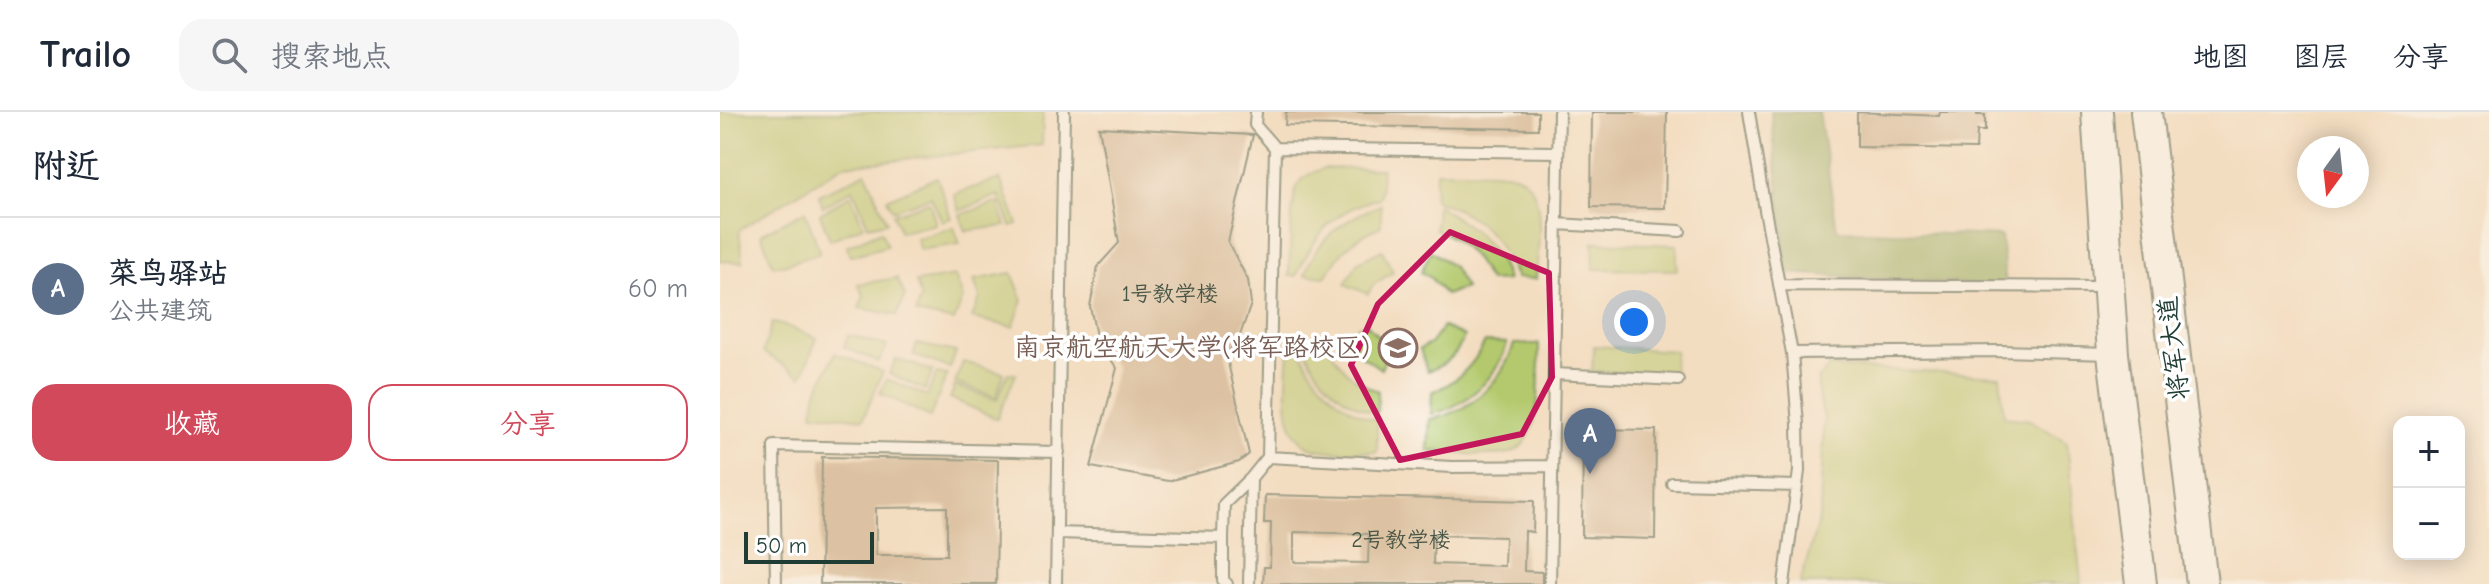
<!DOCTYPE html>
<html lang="zh">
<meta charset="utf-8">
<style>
:root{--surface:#fff;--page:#f6f6f7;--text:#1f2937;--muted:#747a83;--line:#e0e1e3;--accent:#d1495b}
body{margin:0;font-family:"Comic Neue","LXGW WenKai TC",sans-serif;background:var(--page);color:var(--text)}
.controls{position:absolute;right:24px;bottom:24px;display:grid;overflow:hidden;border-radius:16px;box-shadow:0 4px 20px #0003}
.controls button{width:72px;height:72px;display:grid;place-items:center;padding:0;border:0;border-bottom:2px solid var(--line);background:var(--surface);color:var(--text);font:40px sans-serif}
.compass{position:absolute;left:1577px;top:24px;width:72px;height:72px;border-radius:50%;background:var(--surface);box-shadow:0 4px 20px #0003;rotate:195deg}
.scale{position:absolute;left:24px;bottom:20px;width:130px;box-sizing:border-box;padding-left:8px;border:4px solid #1f3d34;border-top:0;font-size:22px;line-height:28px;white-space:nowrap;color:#1f3d34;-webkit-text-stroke:6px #fff;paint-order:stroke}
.you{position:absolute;left:914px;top:210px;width:28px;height:28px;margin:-20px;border:6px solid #fff;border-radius:50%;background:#1a73e8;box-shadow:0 0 0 12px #1a73e833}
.badge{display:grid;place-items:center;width:52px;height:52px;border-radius:50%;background:var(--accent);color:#fff;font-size:26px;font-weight:700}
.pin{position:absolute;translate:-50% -66px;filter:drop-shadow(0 2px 4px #0008)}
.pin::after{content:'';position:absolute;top:42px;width:28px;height:24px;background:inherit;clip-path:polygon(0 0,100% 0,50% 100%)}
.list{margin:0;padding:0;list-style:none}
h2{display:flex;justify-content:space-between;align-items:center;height:104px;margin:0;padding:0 32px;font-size:34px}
h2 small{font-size:26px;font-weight:400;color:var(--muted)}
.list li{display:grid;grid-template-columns:52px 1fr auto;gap:24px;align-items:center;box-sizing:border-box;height:144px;padding:0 32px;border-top:2px solid var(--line)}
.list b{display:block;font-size:30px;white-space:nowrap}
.list p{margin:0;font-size:26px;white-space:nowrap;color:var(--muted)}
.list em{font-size:26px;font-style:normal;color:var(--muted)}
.actions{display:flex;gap:16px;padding:24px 32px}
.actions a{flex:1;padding:18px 0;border:2px solid var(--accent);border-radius:24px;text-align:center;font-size:28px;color:var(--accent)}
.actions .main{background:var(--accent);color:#fff}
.icon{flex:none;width:44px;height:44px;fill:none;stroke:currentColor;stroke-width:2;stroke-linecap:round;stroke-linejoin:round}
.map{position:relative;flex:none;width:1769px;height:472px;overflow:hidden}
header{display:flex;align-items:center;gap:48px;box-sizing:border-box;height:112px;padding:0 40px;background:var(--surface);border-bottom:2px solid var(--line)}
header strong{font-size:38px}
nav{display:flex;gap:44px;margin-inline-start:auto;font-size:28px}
.search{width:560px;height:72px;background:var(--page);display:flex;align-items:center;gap:20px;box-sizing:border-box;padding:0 28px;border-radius:24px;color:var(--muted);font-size:30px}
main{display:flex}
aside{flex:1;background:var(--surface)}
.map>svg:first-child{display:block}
.green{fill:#b4c96d;stroke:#6a8350;stroke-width:2}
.forest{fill:#8fad60;stroke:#57754a;stroke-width:2}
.building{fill:#c2a27e;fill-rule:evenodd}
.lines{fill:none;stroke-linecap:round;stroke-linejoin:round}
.service-casing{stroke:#3f5549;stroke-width:14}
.primary-casing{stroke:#3f5549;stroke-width:34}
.service{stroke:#fff;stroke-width:10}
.primary{stroke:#fff;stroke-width:30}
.marked{fill:none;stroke:#c2185b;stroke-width:6;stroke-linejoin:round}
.labels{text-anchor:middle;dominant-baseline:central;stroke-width:7;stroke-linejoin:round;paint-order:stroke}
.number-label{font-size:22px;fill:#485646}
.education-label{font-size:26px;fill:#785e54;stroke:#fff;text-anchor:end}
.street-label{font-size:26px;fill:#1f3d34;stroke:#fff}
</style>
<header>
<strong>Trailo</strong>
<div class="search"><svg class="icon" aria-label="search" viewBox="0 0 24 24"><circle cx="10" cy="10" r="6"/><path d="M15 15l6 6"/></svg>搜索地点</div>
<nav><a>地图</a><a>图层</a><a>分享</a></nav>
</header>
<main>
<aside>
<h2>附近<small></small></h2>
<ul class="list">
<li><span class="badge" style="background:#5c6f8a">A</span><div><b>菜鸟驿站</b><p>公共建筑</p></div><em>60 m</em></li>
</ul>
<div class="actions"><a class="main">收藏</a><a>分享</a></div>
</aside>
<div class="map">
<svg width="1769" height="472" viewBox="0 0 1769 472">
<rect width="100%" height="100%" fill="#fff"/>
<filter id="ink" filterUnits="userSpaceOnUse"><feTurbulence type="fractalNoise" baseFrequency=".0125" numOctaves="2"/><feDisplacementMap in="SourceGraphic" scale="16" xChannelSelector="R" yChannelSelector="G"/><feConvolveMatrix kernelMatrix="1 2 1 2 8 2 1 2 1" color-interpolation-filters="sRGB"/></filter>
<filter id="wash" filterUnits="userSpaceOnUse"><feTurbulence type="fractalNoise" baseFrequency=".006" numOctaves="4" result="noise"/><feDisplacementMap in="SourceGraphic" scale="32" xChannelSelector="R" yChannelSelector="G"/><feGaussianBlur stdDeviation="1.8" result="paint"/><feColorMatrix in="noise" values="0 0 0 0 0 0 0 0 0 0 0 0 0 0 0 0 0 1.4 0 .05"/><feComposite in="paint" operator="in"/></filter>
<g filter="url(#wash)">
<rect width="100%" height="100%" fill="#f3ddc0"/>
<path class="green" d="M0,0H323L322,33L124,53L19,118L23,150L0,149Z
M605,56L662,57L660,86C612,98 596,122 576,164H569C570,145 570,87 578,73C584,63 594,60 605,56Z
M716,59C740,60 767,58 791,62C831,68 817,138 816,167L796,166C777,122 759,103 714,88Z
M146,60L167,110L148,114L133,77L103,95L99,83Z
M217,65L231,106L222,109L211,85L173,98L167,87Z
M280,67L298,112L291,114L279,83L239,99L234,82Z
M131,83L143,114L110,128L100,102Z
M209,90L216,112L180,120L173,102Z
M278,90L286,114L246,119L240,103Z
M661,93V114C632,127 621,138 605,165L585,163C597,125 626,106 661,93Z
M717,93C748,114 777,130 787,168L769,169C755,145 741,127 715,117Z
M85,99L100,141L63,153H53L41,122Z
M234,115L240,132L200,138L196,127Z
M161,119L167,134L130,144L127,134Z
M873,130L957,133V158L874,157Z
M662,138L673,160L653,173L648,182L625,172L638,150Z
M711,139L733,155L745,176L725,183L711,166L701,160Z
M292,161L303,188L293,215L252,206L260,186L254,168Z
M235,164L243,186L234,209L196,201L201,185L196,170Z
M177,166L185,184L177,203L139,196L144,184L138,172Z
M52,211L61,212L97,226L82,265L43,240Z
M646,211L669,237L661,257L638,241L626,219Z
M723,215L744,224C738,243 725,254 707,259L700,237L710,232Z
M128,223L167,234L159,250L124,235Z
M570,225L576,226C588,263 618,298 657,308V340C637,339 612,342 593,336C555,323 569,257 570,225Z
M606,228C617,252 632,270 658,279L657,301C621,292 593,264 583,229Z
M765,230L787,231C777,266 747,294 711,302L712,280C737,271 753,254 765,230Z
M197,232L236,240L230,256L193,243Z
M794,232H819C818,262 825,330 790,341C774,346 727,340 708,339L710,307C750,301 782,270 794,232Z
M874,234L955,239L953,264L872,259Z
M115,241L163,260L143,307L93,301L97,279Z
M176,247L213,259L205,278L169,262Z
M243,250L284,261L276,285L235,271Z
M1109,255L1280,264L1284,305L1310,308L1347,330L1361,472H1080L1100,403L1104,305L1098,283V267Z
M217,261L227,263L210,305L160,281L167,267L207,284Z
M288,261L296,262L277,307L230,286L235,274L277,288Z"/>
<path class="forest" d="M1051,0H1099L1117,118L1281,124L1286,174L1067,161Z"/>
<g id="blocks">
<path class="building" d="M566,0H818V17L565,13Z
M872,0H947L945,96L871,95Z
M1137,0L1219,4L1220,0H1257V3H1265V19H1257L1256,37L1137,35Z
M379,15L533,23L508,130L528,168L531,192L518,229L506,242L529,342L519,350L448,369L371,355L397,256L377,229L370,194L378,154L399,131Z
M863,317L936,318L935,427L862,425Z
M102,345L278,348L276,472H100ZM227,395V443H156V396Z
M545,383L814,389L813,420L805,419L804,459L822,460V472H543L544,455H550L551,411H544ZM574,420L649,422L648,451L574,450ZM714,423L785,425L784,454L713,452Z"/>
</g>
</g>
<g filter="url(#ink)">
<use href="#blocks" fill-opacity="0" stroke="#3f5549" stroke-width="2"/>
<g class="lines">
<defs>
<path id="service" d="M536,0L535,13L555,36
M1029,0L1045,98L1072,241L1078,312L1079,359L1064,472
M836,112L960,119
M1059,173L1384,175
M1072,241L1282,239L1390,242
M834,262L958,268
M548,345L555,36L837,40
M952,371L1077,374
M337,421L503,426V468L507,472
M503,426L504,392L531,366
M56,472L54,334L339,340
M336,472L344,0
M529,472L531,366L548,345L732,355L832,354
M830,472L839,0"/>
<path id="primary" d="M1377,0L1393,242L1421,472
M1426,0L1482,472"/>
</defs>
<use href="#service" class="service-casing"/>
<use href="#primary" class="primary-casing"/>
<use href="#service" class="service"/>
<use href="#primary" class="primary"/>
</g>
</g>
<path d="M0 0H1769V472H0ZM730,120L829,161L832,265L802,322L680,348L631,253L658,192Z" fill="#f3ddc0" fill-opacity=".55" fill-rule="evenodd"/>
<path class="marked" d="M730,120L829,161L832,265L802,322L680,348L631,253L658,192Z"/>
<defs>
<symbol id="university-ring" viewBox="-11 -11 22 22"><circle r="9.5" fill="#fff" stroke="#8d6e63" stroke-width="1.5"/><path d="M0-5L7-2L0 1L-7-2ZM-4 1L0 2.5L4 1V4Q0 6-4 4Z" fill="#8d6e63"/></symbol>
</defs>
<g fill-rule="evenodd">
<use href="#university-ring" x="656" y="214" width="44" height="44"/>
</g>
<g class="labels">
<g class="number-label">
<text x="450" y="182">1号教学楼</text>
<text x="681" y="428">2号教学楼</text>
</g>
<g class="education-label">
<text x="650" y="236">南京航空航天大学(将军路校区)</text>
</g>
<g class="street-label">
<text transform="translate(1454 236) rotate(-97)">将军大道</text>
</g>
</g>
</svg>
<div class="controls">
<button>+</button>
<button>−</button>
</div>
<svg class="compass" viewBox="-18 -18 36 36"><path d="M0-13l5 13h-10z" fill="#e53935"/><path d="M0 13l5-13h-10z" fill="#747a83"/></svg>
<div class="scale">50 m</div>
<div class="you"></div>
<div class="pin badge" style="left:870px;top:362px;background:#5c6f8a">A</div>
</div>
</main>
